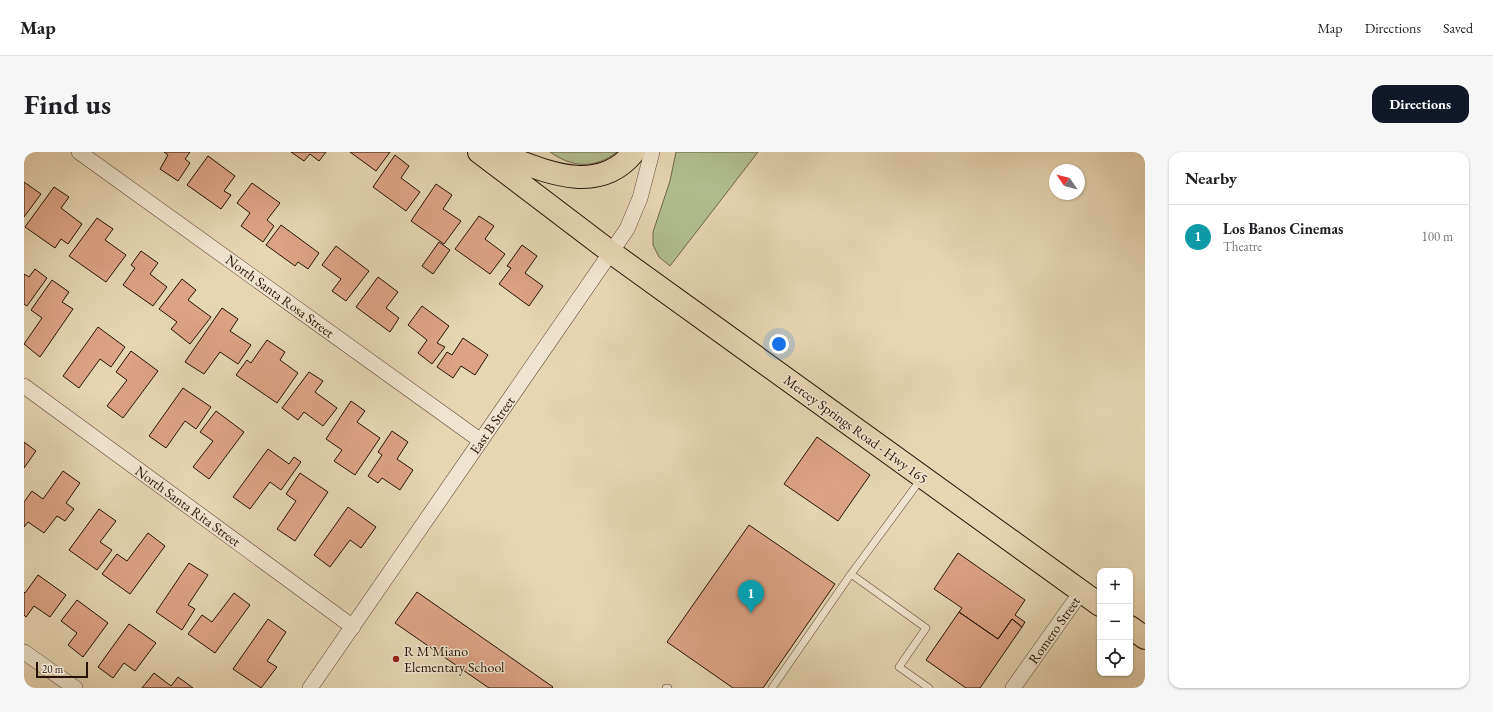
<!DOCTYPE html>
<meta charset="utf-8">
<style>
:root{--surface:#fff;--page:#f6f6f6;--text:#202124;--muted:#757577;--line:#e0e0e0;--accent:#111827}
body{margin:0;font-family:"EB Garamond",serif;background:var(--page);color:var(--text)}
.controls{position:absolute;right:12px;bottom:12px;display:grid;overflow:hidden;border-radius:8px;box-shadow:0 1px 3px #0004}
.controls button{width:36px;height:36px;display:grid;place-items:center;padding:0;border:0;border-bottom:1px solid var(--line);background:var(--surface);color:var(--text);font:20px sans-serif}
.compass{position:absolute;left:1025px;top:12px;width:36px;height:36px;border-radius:50%;background:var(--surface);box-shadow:0 1px 3px #0004;rotate:305deg}
.scale{position:absolute;left:12px;bottom:10px;width:52px;box-sizing:border-box;padding-left:4px;border:2px solid #261204;border-top:0;font-size:11px;line-height:14px;white-space:nowrap;color:#261204;-webkit-text-stroke:3px #efe4cd;paint-order:stroke}
.you{position:absolute;left:755px;top:192px;width:14px;height:14px;margin:-10px;border:3px solid #fff;border-radius:50%;background:#1a73e8;box-shadow:0 0 0 6px #1a73e833}
.badge{display:grid;place-items:center;width:26px;height:26px;border-radius:50%;background:var(--accent);color:#fff;font-size:13px;font-weight:700}
.pin{position:absolute;translate:-50% -33px;filter:drop-shadow(0 1px 2px #0008)}
.pin::after{content:'';position:absolute;top:21px;width:14px;height:12px;background:inherit;clip-path:polygon(0 0,100% 0,50% 100%)}
.list{margin:0;padding:0;list-style:none}
h2{display:flex;justify-content:space-between;align-items:center;height:52px;margin:0;padding:0 16px;font-size:17px}
h2 small{font-size:13px;font-weight:400;color:var(--muted)}
.list li{display:grid;grid-template-columns:26px 1fr auto;gap:12px;align-items:center;box-sizing:border-box;height:64px;padding:0 16px;border-top:1px solid var(--line)}
.list b{display:block;font-size:15px;white-space:nowrap}
.list p{margin:0;font-size:13px;white-space:nowrap;color:var(--muted)}
.list em{font-size:13px;font-style:normal;color:var(--muted)}
.icon{flex:none;width:22px;height:22px;fill:none;stroke:currentColor;stroke-width:2;stroke-linecap:round;stroke-linejoin:round}
.map{position:relative;flex:none;width:1121px;height:536px;overflow:hidden;border-radius:12px}
header{display:flex;align-items:center;gap:24px;box-sizing:border-box;height:56px;padding:0 20px;background:var(--surface);border-bottom:1px solid var(--line)}
header strong{font-size:19px}
nav{display:flex;gap:22px;margin-inline-start:auto;font-size:14px}
.intro{display:flex;align-items:center;justify-content:space-between;box-sizing:border-box;height:96px;padding:0 24px}
h1{margin:0;font-size:28px}
.button{padding:10px 18px;border-radius:12px;background:var(--accent);color:#fff;font-size:14px;font-weight:700}
main{display:flex;gap:24px;padding:0 24px}
aside{flex:1;background:var(--surface);border-radius:12px;box-shadow:0 1px 3px #0004}
.map>svg:first-child{display:block}
.green{fill:#b1bf8f;stroke:#6c684a}
.building{fill:#dca385;stroke:#261204}
.lines{fill:none;stroke-linecap:round;stroke-linejoin:round}
.service-casing{stroke:#564330;stroke-width:8}
.minor-casing{stroke:#564330;stroke-width:16}
.primary-casing{stroke:#261204;stroke-width:24}
.service{stroke:#efe4cd;stroke-width:7}
.minor{stroke:#efe4cd;stroke-width:15}
.primary{stroke:#e6d6b2;stroke-width:22}
.poi-dot{fill:#8f2418;stroke:#efe4cd;stroke-width:1.5}
.labels{text-anchor:middle;dominant-baseline:central;stroke-width:3;stroke-linejoin:round;paint-order:stroke}
.street-label{font-size:14px;fill:#261204;stroke:#efe4cd}
.poi-label{font-size:14px;fill:#261204;stroke:#efe4cd;text-anchor:start}
</style>
<header>
<strong>Map</strong>
<nav><a>Map</a><a>Directions</a><a>Saved</a></nav>
</header>
<div class="intro"><h1>Find us</h1><a class="button">Directions</a></div>
<main>
<div class="map">
<svg width="1121" height="536" viewBox="0 0 1121 536">
<rect width="100%" height="100%" fill="#e6d6b2"/>
<filter id="stains"><feTurbulence type="fractalNoise" baseFrequency=".005" numOctaves="4"/><feColorMatrix values="0 0 0 0 .2 0 0 0 0 .09 0 0 0 0 .02 0 0 0 .5 -.17"/></filter>
<radialGradient id="worn" r=".72"><stop offset=".6" stop-color="#630" stop-opacity="0"/><stop offset="1" stop-color="#630" stop-opacity=".3"/></radialGradient>
<path class="green" d="M526,0H593C570,17 549,16 526,0Z
M652,0H734L646,114L635,105L629,93V80L646,29Z"/>
<path class="building" d="M140,0H166L161,7L166,11L154,29L136,17L144,3Z
M267,0H302L295,9L286,2L280,9Z
M326,0H366L352,19Z
M371,3L385,14L377,26L396,40L382,59L349,35Z
M184,4L211,24L200,39L207,43L197,57L163,33Z
M0,30L17,42L0,65Z
M228,31L256,51L243,68L250,74L239,90L217,74L226,61L213,51Z
M412,32L428,43L419,57L437,69L420,92L387,69Z
M30,35L45,45L37,56L58,72L44,92L37,87L31,96L1,75Z
M455,64L470,74L461,87L481,102L466,122L431,97Z
M73,66L89,77L81,88L102,103L82,130L45,104Z
M257,73L295,101L284,117L274,110L271,114L242,93Z
M415,90L426,98L409,122L398,114Z
M498,93L513,104L501,121L519,134L505,154L475,132L487,116L483,114Z
M312,94L345,119L322,149L308,139L317,127L298,113Z
M117,99L134,111L126,122L143,135L129,154L99,133L111,116L107,113Z
M11,117L23,126L3,154L0,152V122L5,125Z
M354,125L374,140L362,156L375,166L366,180L332,155Z
M158,127L172,138L164,148L187,165L166,192L147,177L153,170L135,157Z
M28,128L45,140L38,150L49,157L16,205L0,192L18,166L7,158Z
M398,154L425,174L413,191L421,195L408,212L394,201L403,188L384,173Z
M198,156L214,167L206,179L227,193L214,212L196,200L180,222L161,210Z
M74,175L101,195L87,215L76,207L55,236L39,224Z
M439,186L464,203L451,223L437,214L429,226L413,215L423,200L428,203Z
M243,188L261,200L256,208L274,221L253,251L212,223L223,208L227,211Z
M107,199L134,219L99,266L83,254L103,228L92,220Z
M285,220L299,229L291,240L313,256L299,274L280,260L274,268L258,256Z
M159,236L187,255L172,277L161,269L142,296L125,284Z
M327,249L341,259L333,270L356,286L331,323L310,309L318,298L302,287Z
M192,259L220,280L185,327L169,315L189,289L176,280Z
M368,279L384,290L373,307L389,318L376,338L358,326L354,331L344,324L358,303L354,300Z
M793,285L846,323L814,369L760,332Z
M0,290L12,299L0,316Z
M244,297L265,312L270,305L277,310L257,338L246,330L226,357L209,345Z
M39,319L56,331L42,351L50,357L41,369L33,364L20,381L4,370L0,375V350L8,339L19,347Z
M276,321L304,340L271,389L253,377L272,349L262,342Z
M324,355L352,375L337,396L326,388L306,415L290,403Z
M75,357L92,369L76,390L88,398L73,418L45,398Z
M725,373L811,432L739,536H709L643,490Z
M124,381L141,394L106,442L78,422L93,402L103,409Z
M934,401L1001,448L991,463L1001,470L998,475L988,467L974,487L935,460L938,456L910,437Z
M165,411L184,423L164,453L171,457L158,478L132,460Z
M14,423L42,443L26,465L10,454L2,465L0,463V440L1,441Z
M393,440L529,535L528,536H465L371,471Z
M210,441L226,453L191,501L164,482L178,463L188,470Z
M53,448L84,471L59,505L44,493L53,481L37,469Z
M935,460L974,487L988,467L998,475L956,536H942L902,508Z
M244,467L262,480L243,509L253,515L237,536L209,517Z
M105,472L132,491L111,519L100,511L89,526L74,515Z
M130,521L147,534L154,525L169,536H118Z"/>
<g class="lines">
<defs>
<path id="service" d="M827,422L902,476L875,515L905,536
M642,536H644
M748,536L827,422L897,327"/>
<path id="minor" d="M55,0L457,289
M0,234L329,475
M0,500L51,536
M286,536L603,77L616,46L628,0
M989,536L1057,440"/>
<path id="primary" d="M455,0L588,101L1076,453
M470,0C515,16 572,47 610,0
M1106,475L1121,486"/>
</defs>
<use href="#service" class="service-casing"/>
<use href="#minor" class="minor-casing"/>
<use href="#primary" class="primary-casing"/>
<use href="#service" class="service"/>
<use href="#minor" class="minor"/>
<use href="#primary" class="primary"/>
</g>
<circle class="poi-dot" cx="372" cy="507" r="4"/>
<g class="labels">
<g class="street-label">
<text transform="translate(256 144) rotate(36)">North Santa Rosa Street</text>
<text transform="translate(468 273) rotate(-55)">East B Street</text>
<text transform="translate(832 277) rotate(36)">Mercey Springs Road - Hwy 165</text>
<text transform="translate(164 354) rotate(36)">North Santa Rita Street</text>
<text transform="translate(1030 478) rotate(-55)">Romero Street</text>
</g>
<g class="poi-label">
<text x="380" y="499">R M Miano<tspan x="380" dy="16">Elementary School</tspan></text>
</g>
</g>
<rect width="100%" height="100%" filter="url(#stains)"/>
<rect width="100%" height="100%" fill="url(#worn)"/>
</svg>
<div class="controls">
<button>+</button>
<button>−</button>
<button><svg class="icon" aria-label="locate" viewBox="0 0 24 24"><circle cx="12" cy="12" r="6"/><path d="M12 2v4M12 18v4M2 12h4M18 12h4"/></svg></button>
</div>
<svg class="compass" viewBox="-18 -18 36 36"><path d="M0-13l5 13h-10z" fill="#e53935"/><path d="M0 13l5-13h-10z" fill="#757577"/></svg>
<div class="scale">20 m</div>
<div class="you"></div>
<div class="pin badge" style="left:727px;top:461px;background:#0f9aa8">1</div>
</div>
<aside>
<h2>Nearby<small></small></h2>
<ul class="list">
<li><span class="badge" style="background:#0f9aa8">1</span><div><b>Los Banos Cinemas</b><p>Theatre</p></div><em>100 m</em></li>
</ul>
</aside>
</main>
